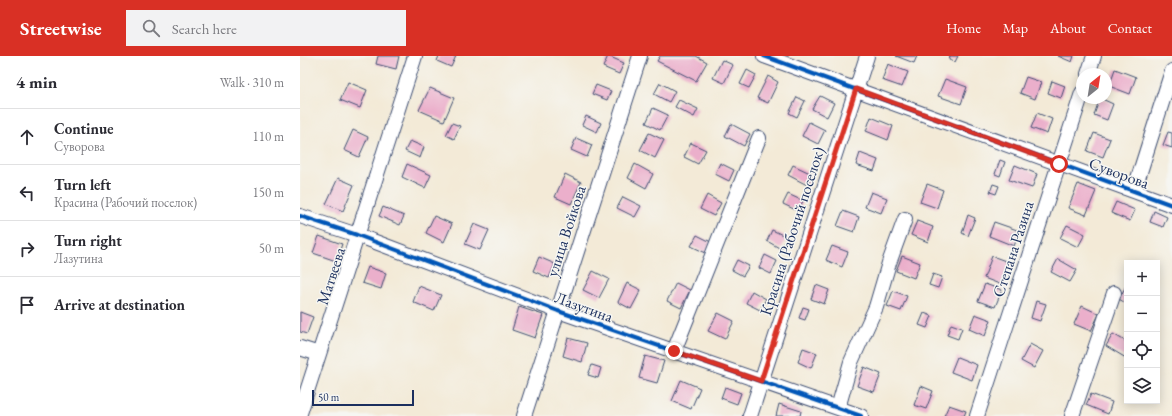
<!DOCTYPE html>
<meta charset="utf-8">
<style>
:root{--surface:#fff;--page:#f2f2f3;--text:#2b2b33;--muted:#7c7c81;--line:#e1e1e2;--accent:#d93025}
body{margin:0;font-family:"EB Garamond",serif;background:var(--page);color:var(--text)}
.controls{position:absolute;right:12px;bottom:12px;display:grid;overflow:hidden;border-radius:0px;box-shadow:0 2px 10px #0003}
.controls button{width:36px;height:36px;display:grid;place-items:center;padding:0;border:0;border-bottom:1px solid var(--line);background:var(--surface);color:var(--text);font:20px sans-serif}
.compass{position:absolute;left:776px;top:12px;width:36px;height:36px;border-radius:50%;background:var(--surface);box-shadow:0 2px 10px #0003;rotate:30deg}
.scale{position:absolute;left:12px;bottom:10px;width:102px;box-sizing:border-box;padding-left:4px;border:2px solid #1b2f5e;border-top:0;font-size:11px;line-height:14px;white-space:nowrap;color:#1b2f5e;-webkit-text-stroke:3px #f6f6f2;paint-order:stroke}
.stop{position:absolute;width:12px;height:12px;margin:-9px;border:3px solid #d93025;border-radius:50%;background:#fff}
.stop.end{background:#d93025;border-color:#fff;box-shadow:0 1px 4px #0008}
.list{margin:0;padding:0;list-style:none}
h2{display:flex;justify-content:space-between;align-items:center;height:52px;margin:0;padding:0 16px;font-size:17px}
h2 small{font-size:13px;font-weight:400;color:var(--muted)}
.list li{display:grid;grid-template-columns:26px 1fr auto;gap:12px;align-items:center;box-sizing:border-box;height:56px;padding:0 16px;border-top:1px solid var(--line)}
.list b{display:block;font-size:15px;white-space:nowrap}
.list p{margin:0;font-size:13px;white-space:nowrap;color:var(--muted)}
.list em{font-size:13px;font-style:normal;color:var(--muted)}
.icon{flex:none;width:22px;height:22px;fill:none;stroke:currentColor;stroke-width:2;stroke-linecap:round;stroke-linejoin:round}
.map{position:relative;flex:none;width:872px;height:360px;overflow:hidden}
header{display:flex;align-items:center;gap:24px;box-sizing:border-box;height:56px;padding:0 20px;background:var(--accent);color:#fff}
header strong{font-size:19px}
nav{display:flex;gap:22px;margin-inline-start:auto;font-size:14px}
.search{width:280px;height:36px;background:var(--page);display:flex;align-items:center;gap:10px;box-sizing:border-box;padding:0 14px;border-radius:0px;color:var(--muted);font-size:15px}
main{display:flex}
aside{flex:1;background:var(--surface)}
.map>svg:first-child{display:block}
.building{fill:#ebafcb}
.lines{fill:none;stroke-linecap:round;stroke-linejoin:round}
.minor-casing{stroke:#3b4b70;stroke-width:16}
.minor{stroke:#fff;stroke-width:14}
.cycleway-casing{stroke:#f6f6f2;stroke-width:6}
.cycleway{stroke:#0057b8;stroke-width:4}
.route{stroke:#d93025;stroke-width:5}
.labels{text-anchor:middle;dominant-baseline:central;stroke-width:3;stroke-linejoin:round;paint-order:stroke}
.street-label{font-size:16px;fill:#1b2f5e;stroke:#f6f6f2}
</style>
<header>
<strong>Streetwise</strong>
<div class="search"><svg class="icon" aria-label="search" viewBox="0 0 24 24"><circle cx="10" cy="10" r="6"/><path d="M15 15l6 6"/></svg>Search here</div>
<nav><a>Home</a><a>Map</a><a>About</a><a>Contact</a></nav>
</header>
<main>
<aside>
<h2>4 min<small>Walk · 310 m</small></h2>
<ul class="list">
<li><svg class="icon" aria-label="ahead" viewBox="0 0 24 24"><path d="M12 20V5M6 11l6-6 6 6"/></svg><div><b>Continue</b><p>Суворова</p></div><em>110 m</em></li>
<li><svg class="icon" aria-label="left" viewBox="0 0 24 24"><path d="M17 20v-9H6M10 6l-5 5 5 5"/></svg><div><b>Turn left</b><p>Красина (Рабочий поселок)</p></div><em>150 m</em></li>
<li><svg class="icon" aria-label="right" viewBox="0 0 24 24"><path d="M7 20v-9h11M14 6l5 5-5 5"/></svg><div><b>Turn right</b><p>Лазутина</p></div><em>50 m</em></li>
<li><svg class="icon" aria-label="arrive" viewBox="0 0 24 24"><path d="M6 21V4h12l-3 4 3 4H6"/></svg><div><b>Arrive at destination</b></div></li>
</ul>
</aside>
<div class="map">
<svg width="872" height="360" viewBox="0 0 872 360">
<rect width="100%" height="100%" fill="#f6f6f2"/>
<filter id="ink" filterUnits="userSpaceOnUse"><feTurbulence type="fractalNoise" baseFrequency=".025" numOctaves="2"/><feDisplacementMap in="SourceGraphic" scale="8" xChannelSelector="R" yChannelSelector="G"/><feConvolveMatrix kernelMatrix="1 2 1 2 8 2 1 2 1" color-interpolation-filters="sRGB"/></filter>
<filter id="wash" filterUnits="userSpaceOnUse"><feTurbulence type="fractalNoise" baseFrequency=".012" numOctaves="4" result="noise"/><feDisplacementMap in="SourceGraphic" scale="16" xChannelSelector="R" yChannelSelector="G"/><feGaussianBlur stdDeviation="0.9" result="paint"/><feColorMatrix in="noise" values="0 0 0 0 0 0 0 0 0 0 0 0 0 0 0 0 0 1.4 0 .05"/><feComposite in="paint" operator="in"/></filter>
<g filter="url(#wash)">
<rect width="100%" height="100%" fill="#f3ead7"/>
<g id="blocks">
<path class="building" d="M78,0H99L96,13L76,8Z
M139,0H156L151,11L137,5Z
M308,0L324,7L319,18L303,11Z
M360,0H396L407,6L396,25L357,5Z
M596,0H617L614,7Z
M650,0H658L655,6L649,4Z
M758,0H774L772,6Z
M422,4L433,9L424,27L413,22Z
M588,8L608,16L602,31L582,24Z
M815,13L836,21L830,38L809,30Z
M447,14L456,19L449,32L440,28Z
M468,20L478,26L468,47L457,42Z
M726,21L741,26L735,43L720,37Z
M645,23L667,31L661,48L638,40Z
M752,25L765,30L761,42L748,37Z
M48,26L67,34L60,52L40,44Z
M360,27L375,35L369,46L354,38Z
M296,29L311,35L307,44L292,38Z
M130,32L154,42L144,65L119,54Z
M520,40L534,47L527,61L512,53Z
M497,41L505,45L497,61L489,57Z
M800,42L813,48L807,64L794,59Z
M379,44L398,53L394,61L375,51Z
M353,52L368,59L360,74L346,67Z
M737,57L752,63L747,78L731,72Z
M286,60L301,67L297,76L282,69Z
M571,61L593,70L588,84L566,75Z
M509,66L525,74L518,88L502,80Z
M152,67L160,70L154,83L146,79Z
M431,68L450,78L444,90L425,80Z
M53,74L68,81L59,101L44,94Z
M868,76L872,77V92L863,89Z
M349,77L364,84L355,102L340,94Z
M794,77L810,83L803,101L787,95Z
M276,82L292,89L287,101L271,94Z
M110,85L124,91L120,102L105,95Z
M391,87L406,94L398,108L384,101Z
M560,97L578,104L574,115L556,109Z
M700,104L705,106L700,120L695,118Z
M420,107L434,114L429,125L415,118Z
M107,108L131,119L125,132L102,121Z
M335,108L353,118L346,132L328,122Z
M493,109L512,118L507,129L488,119Z
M715,109L737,118L732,132L709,124Z
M265,118L281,126L271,148L255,141Z
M38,122L54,129L43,155L26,148Z
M627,128L643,134L637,152L620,146Z
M693,128L699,130L696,138L690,136Z
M778,128L796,135L786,159L768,152Z
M571,136L587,142L581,157L565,151Z
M488,138L503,145L498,155L483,148Z
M407,139L421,147L414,160L400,153Z
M323,141L341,150L335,161L317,152Z
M816,146L835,154L830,165L811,157Z
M83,151L104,160L100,169L79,160Z
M543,155L559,161L554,176L537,170Z
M854,155L867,161L863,171L850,166Z
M668,159L675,162L668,180L662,177Z
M134,160L152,168L144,186L126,177Z
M617,165L633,171L628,186L611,179Z
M694,166L720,175L714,190L689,180Z
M174,168L189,174L180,194L165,188Z
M767,169L785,178L778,191L760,182Z
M472,174L487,181L481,193L467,185Z
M397,179L411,186L406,197L391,190Z
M19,180L42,188L36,205L13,197Z
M532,190L548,196L542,211L526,204Z
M465,199L477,205L471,218L459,212Z
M602,200L620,207L614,222L596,215Z
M692,200L711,207L702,229L684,222Z
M239,201L255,208L249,222L233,215Z
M758,203L777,214L770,226L751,216Z
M437,204L449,210L443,220L432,214Z
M68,211L86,217L81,233L62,227Z
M293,215L309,223L299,242L283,234Z
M633,218L642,221L638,232L629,229Z
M327,227L341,234L331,253L318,246Z
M376,227L390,234L381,252L367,245Z
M685,228L702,234L695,251L678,245Z
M827,228V248L819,243Z
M516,229L529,234L524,248L511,243Z
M119,230L141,239L134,255L113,246Z
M452,235L466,243L460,254L446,247Z
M593,235L607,240L601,255L587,250Z
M736,245L746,248L740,265L731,262Z
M782,250L799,258L791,275L774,268Z
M219,251L243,259L235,282L212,274Z
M503,251L509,253L505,264L499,262Z
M0,256L13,261L7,278L0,276Z
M418,257L434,265L425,283L408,275Z
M624,257L632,260L627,272L619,269Z
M675,258L691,264L685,280L669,273Z
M651,268L662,272L658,283L647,279Z
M813,278L827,286V300L826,302L806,290Z
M268,282L287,287L282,306L263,300Z
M730,288L743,295L734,312L721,305Z
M503,292L517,297L511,312L498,306Z
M345,300L364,305L357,327L339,322Z
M657,301L677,309L672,324L651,316Z
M292,309L301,312L298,322L288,319Z
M564,311L581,318L574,336L557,330Z
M381,324L400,332L391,353L372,345Z
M621,330L633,335L626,353L614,349Z
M425,331L441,337L437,348L421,342Z
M791,338L812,346L808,358L786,349Z
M479,348L501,355L500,360H476Z
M649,349L666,355L664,360H644Z"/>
</g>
</g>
<g filter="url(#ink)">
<use href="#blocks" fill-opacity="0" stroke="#3b4b70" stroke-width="1"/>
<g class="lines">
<defs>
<path id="minor" d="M464,0L872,149
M788,18L794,0
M834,135L872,15
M0,160L57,179L258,255L561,360
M0,292L19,298
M374,295L459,82
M538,352L551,306L576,251L589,207L605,163
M0,357L115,0
M224,360L340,0
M450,360L567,0
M677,360L782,37
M772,360L814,237"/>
</defs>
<use href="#minor" class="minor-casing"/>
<use href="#minor" class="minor"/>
<defs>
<path id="cycleway" d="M464,0L872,149
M0,160L57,179L258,255L561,360"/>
</defs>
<use href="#cycleway" class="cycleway-casing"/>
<use href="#cycleway" class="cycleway"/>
</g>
</g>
<g class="lines" filter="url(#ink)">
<path class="route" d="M374,295L461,325L556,33L759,108"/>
</g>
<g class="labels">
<g class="street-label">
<text transform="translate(819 117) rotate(20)">Суворова</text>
<text transform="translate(266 175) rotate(-72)">улица Войкова</text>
<text transform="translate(492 175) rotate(-72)">Красина (Рабочий поселок)</text>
<text transform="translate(713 193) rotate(-72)">Степана Разина</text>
<text transform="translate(31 220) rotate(-72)">Матвеева</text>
<text transform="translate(284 251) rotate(20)">Лазутина</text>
</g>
</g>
</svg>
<div class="controls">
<button>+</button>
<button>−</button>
<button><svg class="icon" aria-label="locate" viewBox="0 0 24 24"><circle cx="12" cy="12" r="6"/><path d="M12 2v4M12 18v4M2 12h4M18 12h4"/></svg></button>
<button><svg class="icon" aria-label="layers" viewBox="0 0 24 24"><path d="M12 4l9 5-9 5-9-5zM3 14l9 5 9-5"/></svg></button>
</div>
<svg class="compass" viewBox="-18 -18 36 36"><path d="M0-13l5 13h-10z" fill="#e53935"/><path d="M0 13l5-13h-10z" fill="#7c7c81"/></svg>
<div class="scale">50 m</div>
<div class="stop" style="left:759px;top:108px"></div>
<div class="stop end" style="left:374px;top:295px"></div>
</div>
</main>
